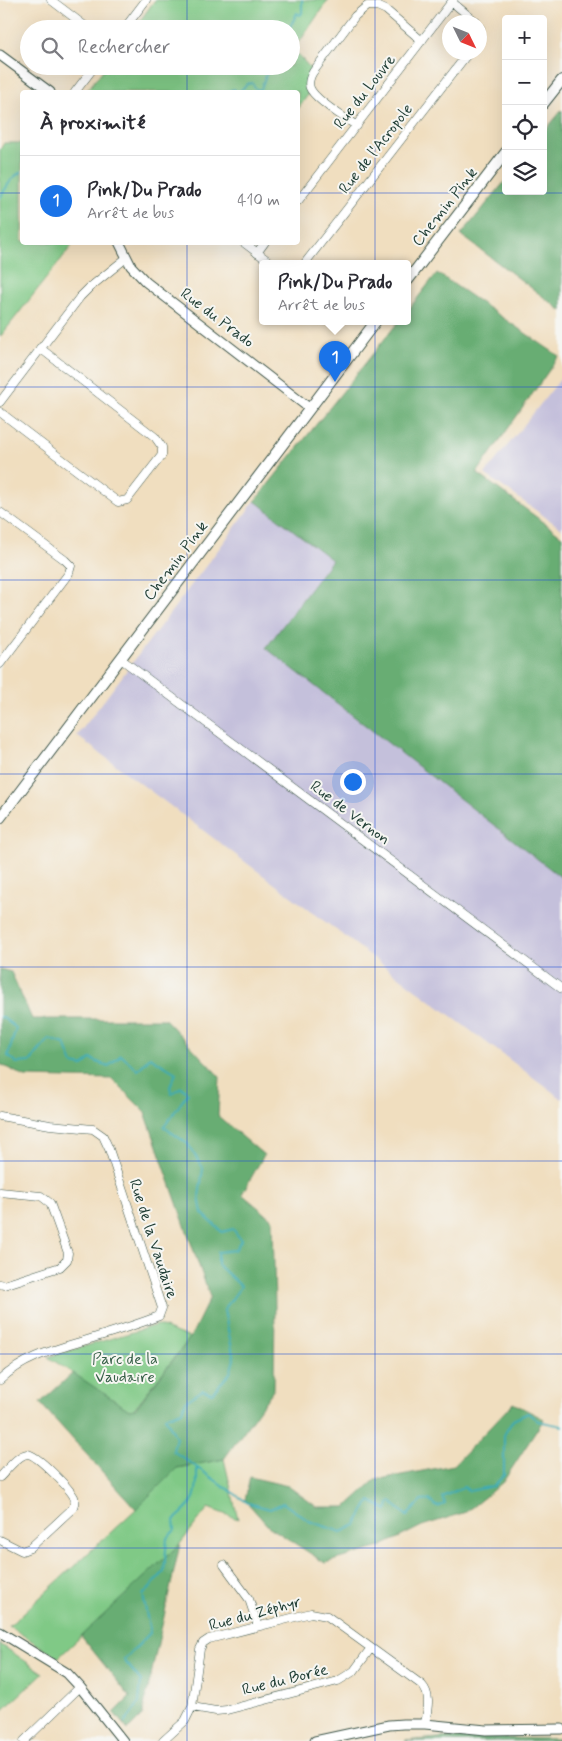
<!DOCTYPE html>
<html lang="fr">
<meta charset="utf-8">
<style>
:root{--surface:#fff;--page:#f2f2f3;--text:#2b2b33;--muted:#7c7c81;--line:#e1e1e2;--accent:#1a73e8}
body{margin:0;font-family:Mynerve,sans-serif;background:var(--page);color:var(--text)}
.controls{position:absolute;right:15px;top:15px;display:grid;overflow:hidden;border-radius:5px;box-shadow:0 5px 20px #0002}
.controls button{width:45px;height:45px;display:grid;place-items:center;padding:0;border:0;border-bottom:1px solid var(--line);background:var(--surface);color:var(--text);font:25px sans-serif}
.compass{position:absolute;left:442px;top:15px;width:45px;height:45px;border-radius:50%;background:var(--surface);box-shadow:0 5px 20px #0002;rotate:133deg}
.you{position:absolute;left:352px;top:781px;width:18px;height:18px;margin:-12px;border:4px solid #fff;border-radius:50%;background:#1a73e8;box-shadow:0 0 0 8px #1a73e833}
.badge{display:grid;place-items:center;width:32px;height:32px;border-radius:50%;background:var(--accent);color:#fff;font-size:16px;font-weight:700}
.pin{position:absolute;translate:-50% -41px;filter:drop-shadow(0 1px 2px #0008)}
.pin::after{content:'';position:absolute;top:26px;width:18px;height:15px;background:inherit;clip-path:polygon(0 0,100% 0,50% 100%)}
.popup{position:absolute;left:259px;top:260px;width:152px;height:65px;box-sizing:border-box;display:grid;place-content:center;border-radius:5px;background:var(--surface);filter:drop-shadow(0 1px 4px #0005);font-size:16px;white-space:nowrap;color:var(--muted)}
.popup b{font-size:19px;color:var(--text)}
.popup::after{content:'';position:absolute;left:50%;top:100%;margin-left:-10px;border:10px solid transparent;border-top-color:var(--surface)}
.list{margin:0;padding:0;list-style:none}
h2{display:flex;justify-content:space-between;align-items:center;height:65px;margin:0;padding:0 20px;font-size:21px}
h2 small{font-size:16px;font-weight:400;color:var(--muted)}
.list li{display:grid;grid-template-columns:32px 1fr auto;gap:15px;align-items:center;box-sizing:border-box;height:90px;padding:0 20px;border-top:1px solid var(--line)}
.list b{display:block;font-size:19px;white-space:nowrap}
.list p{margin:0;font-size:16px;white-space:nowrap;color:var(--muted)}
.list em{font-size:16px;font-style:normal;color:var(--muted)}
.icon{flex:none;width:28px;height:28px;fill:none;stroke:currentColor;stroke-width:2;stroke-linecap:round;stroke-linejoin:round}
.map{position:relative;flex:none;width:562px;height:1741px;overflow:hidden}
.search{position:absolute;background:var(--surface);box-shadow:0 5px 20px #0002;left:20px;top:20px;width:280px;height:55px;display:flex;align-items:center;gap:12px;box-sizing:border-box;padding:0 18px;border-radius:28px;color:var(--muted);font-size:19px}
.panel{position:absolute;background:var(--surface);box-shadow:0 5px 20px #0002;left:20px;top:90px;width:280px;height:155px;border-radius:5px}
.map>svg:first-child{display:block}
.industrial{fill:#c4c0db}
.green{fill:#80c986;stroke:#50835d}
.forest{fill:#68ad73;stroke:#447554}
.lines{fill:none;stroke-linecap:round;stroke-linejoin:round}
.stream{stroke:#3aabb6;stroke-width:2}
.minor-casing{stroke:#3e5549;stroke-width:9}
.tertiary-casing{stroke:#3e5549;stroke-width:11}
.secondary-casing{stroke:#3e5549;stroke-width:12}
.minor{stroke:#fff;stroke-width:8}
.tertiary{stroke:#fff;stroke-width:9}
.secondary{stroke:#fff;stroke-width:10}
.grid{fill:none;stroke:#1d4ed8;stroke-width:1;stroke-opacity:0.55}
.labels{text-anchor:middle;dominant-baseline:central;stroke-width:4;stroke-linejoin:round;paint-order:stroke}
.street-label{font-size:16px;fill:#1f3d34;stroke:#f6f6f2}
.park-label{font-size:16px;fill:#376048;stroke:#f6f6f2}
</style>
<div class="map">
<svg width="562" height="1741" viewBox="0 0 562 1741">
<rect width="100%" height="100%" fill="#f6f6f2"/>
<filter id="ink" filterUnits="userSpaceOnUse"><feTurbulence type="fractalNoise" baseFrequency=".02" numOctaves="2"/><feDisplacementMap in="SourceGraphic" scale="10" xChannelSelector="R" yChannelSelector="G"/><feConvolveMatrix kernelMatrix="1 2 1 2 8 2 1 2 1" color-interpolation-filters="sRGB"/></filter>
<filter id="wash" filterUnits="userSpaceOnUse"><feTurbulence type="fractalNoise" baseFrequency=".0096" numOctaves="4" result="noise"/><feDisplacementMap in="SourceGraphic" scale="20" xChannelSelector="R" yChannelSelector="G"/><feGaussianBlur stdDeviation="1.12" result="paint"/><feColorMatrix in="noise" values="0 0 0 0 0 0 0 0 0 0 0 0 0 0 0 0 0 1.4 0 .05"/><feComposite in="paint" operator="in"/></filter>
<g filter="url(#wash)">
<rect width="100%" height="100%" fill="#f0debf"/>
<path class="industrial" d="M562,377V529L485,474Z
M255,501L332,560L266,648L562,878V1099L77,736Z"/>
<path class="green" d="M155,0H328L294,50L310,68L307,96L298,109V92H86L106,66H291V29H134Z
M4,143H22V242L74,243L0,337V150Z
M157,1325L190,1338L133,1410H129L48,1357Z
M224,1459L238,1519L208,1508L180,1544L58,1658L9,1626L136,1509L177,1468Z
M0,1644L43,1673L0,1713Z"/>
<path class="forest" d="M562,110V311L461,235L506,180V191H543V133Z
M437,273L559,356L477,473L562,536V878L266,648L332,560L255,501L399,321H408V310Z
M0,969L11,972L32,1019H165L220,1077L218,1116L264,1155L242,1194L273,1220L275,1306L274,1389L224,1459L177,1468L136,1509L40,1403L73,1373L129,1410L135,1409L190,1338L210,1297L145,1112L112,1079L25,1077L0,1064Z
M513,1403L544,1419L503,1482L466,1512L422,1526L380,1547L325,1563L268,1526L245,1500L250,1477L288,1486L317,1507H346L375,1480L454,1465Z
M180,1544L142,1716L128,1730L114,1713L130,1697L81,1636Z
M449,1737L562,1739V1741H405Z"/>
<g class="lines">
<path class="stream" d="M289,29L297,13L300,15L302,13V0
M227,92L234,89L237,92
M239,92L247,84L252,83L257,90L261,89L269,66
M0,198C6,189 11,176 22,172
M0,1017H2L16,1028L8,1056L17,1063L30,1062L49,1039L65,1044L73,1064L83,1066L91,1059L108,1067L121,1055L138,1070L150,1057L176,1073L170,1087L172,1094L181,1087L188,1093L164,1127L188,1144L203,1168L199,1197L202,1213L222,1232L233,1229L241,1240L235,1250L218,1252V1265L241,1286L224,1310L234,1359L230,1373L212,1393L203,1390L186,1401L182,1411L165,1417L176,1437L173,1451L248,1503L270,1509L283,1503L309,1521L341,1532L356,1525L370,1501L387,1510L390,1501L407,1516L421,1501L430,1500L437,1507L445,1504L442,1497L464,1487L469,1491L494,1486L504,1475V1435L513,1420L528,1413L538,1421L562,1426
M125,1723L139,1703L141,1681L124,1660L150,1633L143,1595L164,1572L167,1538L175,1530L174,1520C197,1502 197,1495 197,1468"/>
</g>
</g>
<g filter="url(#ink)">
<g class="lines">
<defs>
<path id="minor" d="M51,0L89,29
M452,2L476,22
M480,28V37
M124,29L146,0
M75,92L95,66
M357,126C346,119 314,99 310,88C308,83 310,77 313,72L355,16L367,6H377L386,10L422,41
M298,201L453,0
M243,242L271,263
M257,253L265,242
M305,263L469,52
M0,402L80,297L89,288L125,259
M0,412L118,502L127,500L162,455V447L155,437L40,348
M0,512L65,560L71,566L69,573L0,664
M121,659L562,989
M0,1116L50,1125L93,1129L103,1136L109,1149L162,1308L159,1316C136,1325 113,1332 90,1339C57,1349 25,1356 0,1380
M0,1192L41,1196L50,1203L68,1253L67,1260L60,1267L4,1285L0,1284
M0,1477C7,1470 18,1455 27,1454C37,1454 69,1488 74,1497C75,1500 74,1505 73,1508L30,1548L22,1551L0,1540
M224,1565L249,1599L258,1626
M192,1707L216,1711L227,1710L338,1681L354,1671L371,1648
M24,1741L80,1687
M163,1741L185,1721L192,1707L200,1649L203,1643L209,1639L311,1613L327,1616L422,1685C432,1696 427,1711 425,1724"/>
<path id="tertiary" d="M0,55L50,92
M119,242L131,266L146,282L309,408
M0,1632L67,1673L80,1687L123,1741
M315,1741L389,1725L403,1724H425L486,1730L562,1729"/>
<path id="secondary" d="M543,104L562,80
M408,280L506,152
M0,818L376,321"/>
</defs>
<use href="#minor" class="minor-casing"/>
<use href="#tertiary" class="tertiary-casing"/>
<use href="#secondary" class="secondary-casing"/>
<use href="#minor" class="minor"/>
<use href="#tertiary" class="tertiary"/>
<use href="#secondary" class="secondary"/>
</g>
</g>
<path class="grid" d="M187,0V29M375,0V1741M187,66V92M0,193H22M298,193H562M187,242V1741M0,387H562M0,580H562M0,774H562M0,967H562M0,1161H562M0,1354H562M0,1548H562"/>
<g class="labels">
<g class="street-label">
<text transform="translate(365 92) rotate(-52)">Rue du Louvre</text>
<text transform="translate(376 149) rotate(-52)">Rue de l'Acropole</text>
<text transform="translate(445 207) rotate(-52)">Chemin Pink</text>
<text transform="translate(217 318) rotate(37)">Rue du Prado</text>
<text transform="translate(176 561) rotate(-53)">Chemin Pink</text>
<text transform="translate(350 813) rotate(37)">Rue de Vernon</text>
<text transform="translate(153 1239) rotate(72)">Rue de la Vaudaire</text>
<text transform="translate(255 1614) rotate(-15)">Rue du Zéphyr</text>
<text transform="translate(285 1680) rotate(-14)">Rue du Borée</text>
</g>
<g class="park-label">
<text x="125" y="1359">Parc de la<tspan x="125" dy="18">Vaudaire</tspan></text>
</g>
</g>
</svg>
<div class="controls">
<button>+</button>
<button>−</button>
<button><svg class="icon" aria-label="locate" viewBox="0 0 24 24"><circle cx="12" cy="12" r="6"/><path d="M12 2v4M12 18v4M2 12h4M18 12h4"/></svg></button>
<button><svg class="icon" aria-label="layers" viewBox="0 0 24 24"><path d="M12 4l9 5-9 5-9-5zM3 14l9 5 9-5"/></svg></button>
</div>
<svg class="compass" viewBox="-18 -18 36 36"><path d="M0-13l5 13h-10z" fill="#e53935"/><path d="M0 13l5-13h-10z" fill="#7c7c81"/></svg>
<div class="you"></div>
<div class="pin badge" style="left:335px;top:382px">1</div>
<div class="popup"><b>Pink/Du Prado</b>Arrêt de bus</div>
<div class="search"><svg class="icon" aria-label="search" viewBox="0 0 24 24"><circle cx="10" cy="10" r="6"/><path d="M15 15l6 6"/></svg>Rechercher</div>
<section class="panel">
<h2>À proximité<small></small></h2>
<ul class="list">
<li><span class="badge">1</span><div><b>Pink/Du Prado</b><p>Arrêt de bus</p></div><em>410 m</em></li>
</ul>
</section>
</div>
